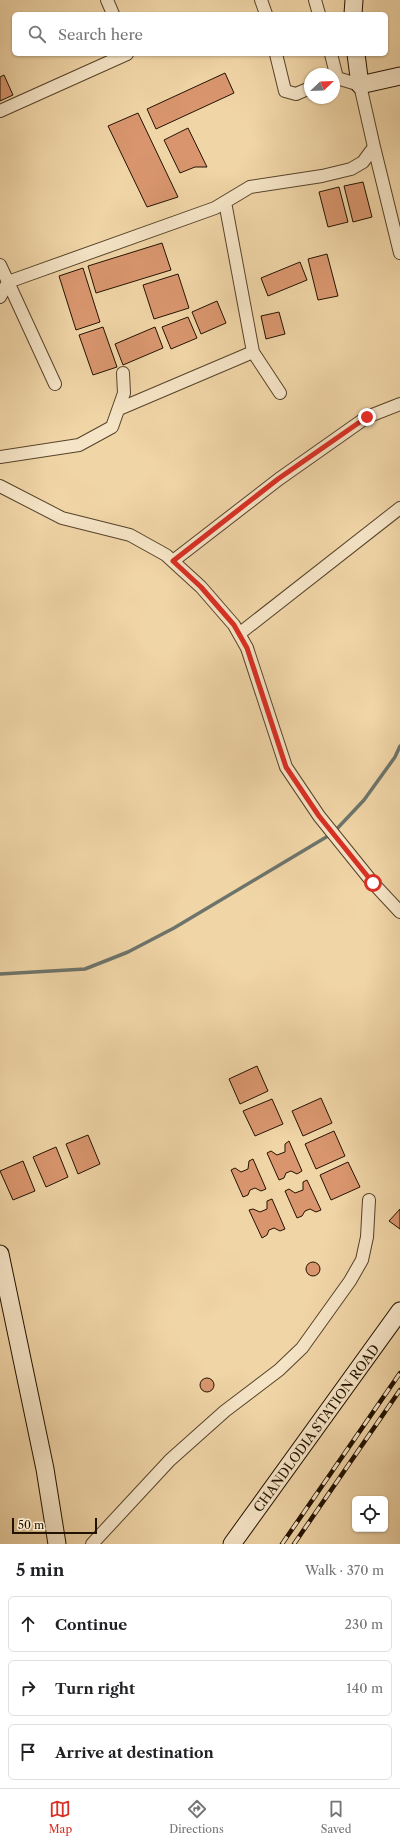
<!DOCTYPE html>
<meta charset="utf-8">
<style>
:root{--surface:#fff;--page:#f2f2f2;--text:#202124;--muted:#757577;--line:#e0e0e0;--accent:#d93025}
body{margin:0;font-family:"Libre Caslon Text",serif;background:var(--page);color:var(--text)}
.controls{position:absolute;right:12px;bottom:12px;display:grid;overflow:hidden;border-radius:6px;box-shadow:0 1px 3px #0004}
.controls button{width:36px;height:36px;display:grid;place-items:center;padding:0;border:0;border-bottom:1px solid var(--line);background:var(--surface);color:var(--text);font:20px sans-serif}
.compass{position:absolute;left:304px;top:68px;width:36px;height:36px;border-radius:50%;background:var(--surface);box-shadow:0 1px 3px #0004;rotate:67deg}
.scale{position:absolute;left:12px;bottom:10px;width:85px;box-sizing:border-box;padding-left:4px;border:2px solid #231200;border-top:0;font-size:11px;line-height:14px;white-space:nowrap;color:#231200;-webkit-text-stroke:3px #f5e4c6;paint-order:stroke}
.stop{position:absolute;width:12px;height:12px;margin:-9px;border:3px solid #d93025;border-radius:50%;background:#fff}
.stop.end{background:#d93025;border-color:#fff;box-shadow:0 1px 4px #0008}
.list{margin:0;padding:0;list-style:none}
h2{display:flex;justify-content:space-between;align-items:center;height:52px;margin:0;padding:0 16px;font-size:17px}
h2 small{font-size:13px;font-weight:400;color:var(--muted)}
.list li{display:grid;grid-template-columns:26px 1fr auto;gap:12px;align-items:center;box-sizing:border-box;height:56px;margin:0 8px 8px;padding:0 8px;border:1px solid var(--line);border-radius:6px}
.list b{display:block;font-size:15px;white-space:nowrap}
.list em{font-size:13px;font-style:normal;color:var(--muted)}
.icon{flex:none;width:22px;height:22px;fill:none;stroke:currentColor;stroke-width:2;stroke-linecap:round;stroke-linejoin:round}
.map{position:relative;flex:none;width:400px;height:1544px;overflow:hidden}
.search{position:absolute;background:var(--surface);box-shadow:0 1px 3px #0004;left:12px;right:12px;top:12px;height:44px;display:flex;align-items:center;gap:10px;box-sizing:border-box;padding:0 14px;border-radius:6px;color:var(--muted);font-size:15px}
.sheet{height:244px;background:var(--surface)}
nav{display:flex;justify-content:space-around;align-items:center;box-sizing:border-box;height:56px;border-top:1px solid var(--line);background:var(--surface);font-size:11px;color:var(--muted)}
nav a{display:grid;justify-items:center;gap:2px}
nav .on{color:var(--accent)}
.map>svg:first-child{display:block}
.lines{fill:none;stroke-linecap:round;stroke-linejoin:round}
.stream{stroke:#6d746b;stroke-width:3.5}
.building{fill:#d9966e;stroke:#231200}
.street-casing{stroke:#56432a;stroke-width:14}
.secondary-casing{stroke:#231200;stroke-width:19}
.street{stroke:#f5e4c6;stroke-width:12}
.secondary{stroke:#f5e4c6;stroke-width:17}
.rail-casing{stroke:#231200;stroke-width:4.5}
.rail{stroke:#f5e4c6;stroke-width:3;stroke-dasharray:9;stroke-linecap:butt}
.route{stroke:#d93025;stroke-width:5}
.labels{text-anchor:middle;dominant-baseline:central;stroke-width:4;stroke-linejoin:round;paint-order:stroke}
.street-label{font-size:13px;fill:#231200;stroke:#f5e4c6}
</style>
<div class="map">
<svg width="400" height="1544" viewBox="0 0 400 1544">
<rect width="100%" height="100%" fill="#f0d5a7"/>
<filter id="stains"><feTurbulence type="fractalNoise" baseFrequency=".005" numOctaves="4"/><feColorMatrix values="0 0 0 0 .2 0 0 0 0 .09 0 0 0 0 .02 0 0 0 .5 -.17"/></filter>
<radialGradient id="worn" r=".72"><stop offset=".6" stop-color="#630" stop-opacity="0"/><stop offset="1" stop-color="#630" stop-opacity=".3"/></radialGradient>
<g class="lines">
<path class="stream" d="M0,974L85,969L128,952L174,928L333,833L364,800L395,757L400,746"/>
</g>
<path class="building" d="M225,73L234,93L156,129L147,109Z
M4,75L13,95L0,101V77Z
M138,113L178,197L147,207L108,126Z
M188,128L207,167H195L180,173L164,140Z
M363,182L372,217L353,222L344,186Z
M339,187L348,222L328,227L319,192Z
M162,243L171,270L96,293L88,266Z
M327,254L338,296L318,300L308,259Z
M300,262L307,280L268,296L261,278Z
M83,268L100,322L76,330L59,276Z
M178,274L189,308L154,319L143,285Z
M217,301L226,323L201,334L192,312Z
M279,312L285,334L266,339L261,316Z
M188,317L197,338L171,349L162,327Z
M103,327L117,367L93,375L79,335Z
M155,327L163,348L123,365L115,344Z
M257,1066L268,1091L240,1104L229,1079Z
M321,1098L332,1123L303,1136L292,1111Z
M272,1099L283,1124L255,1136L243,1111Z
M334,1131L345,1156L316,1169L305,1144Z
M88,1135L100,1164L78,1174L66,1144Z
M289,1141L302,1171L297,1174L291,1171L286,1173L284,1178L279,1180L267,1153L271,1151L277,1155L285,1152V1144Z
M56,1147L68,1177L46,1187L33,1157Z
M253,1159L266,1189L261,1191L255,1188L250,1190L248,1195L243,1197L231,1170L235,1168L241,1172L248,1169L249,1161Z
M23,1161L35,1191L13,1200L0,1171Z
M348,1162L360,1187L331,1200L320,1175Z
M307,1180L321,1210L316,1212L310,1209L305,1211L302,1216L297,1218L285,1191L289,1189L295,1193L303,1190V1182Z
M272,1199L285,1229L280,1231L274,1228L269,1230L267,1235L262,1238L249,1210L253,1209L260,1212L267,1209V1201Z
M400,1209V1229L389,1221Z
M306 1269a7 7 0 1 1 14 0a7 7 0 1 1-14 0Z
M200 1385a7 7 0 1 1 14 0a7 7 0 1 1-14 0Z"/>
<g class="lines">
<defs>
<path id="street" d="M107,0L113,14
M261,0L266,14
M315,0L319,14
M276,54L285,91L296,94L310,88
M0,111L127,54
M374,147L400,253
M0,265L8,282L0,297
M253,352L280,393
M55,384L8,282L215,208L250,187L322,176L351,169L363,162L374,147L360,85L337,78L331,54
M119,409L253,352L225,202
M0,457L79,445L112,427L124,393L123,373
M0,486L62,518L130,535L166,555L201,587L234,625L247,648L286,767L319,816L373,883L400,912
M173,561L279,479L367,417L400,404
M239,634L400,508
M92,1544L170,1460L225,1411L279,1370L302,1348L350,1281L362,1260L367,1237L369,1200"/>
<path id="secondary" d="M353,14L354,0
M356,54L360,85L400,76
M0,1254L45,1469L57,1544
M232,1544L400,1311"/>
</defs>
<use href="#street" class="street-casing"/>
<use href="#secondary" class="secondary-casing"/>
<use href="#street" class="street"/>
<use href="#secondary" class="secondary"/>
<defs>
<path id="rail" d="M282,1544L400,1373
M294,1544L400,1390"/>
</defs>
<use href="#rail" class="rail-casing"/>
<use href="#rail" class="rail"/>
</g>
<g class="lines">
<path class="route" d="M367,417L278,479L173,561L201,587L234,625L247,648L286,767L319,816L373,883"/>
</g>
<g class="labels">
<g class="street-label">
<text transform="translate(316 1428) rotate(-54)">CHANDLODIA STATION ROAD</text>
</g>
</g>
<rect width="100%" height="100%" filter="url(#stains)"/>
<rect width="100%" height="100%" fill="url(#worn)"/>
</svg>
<div class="controls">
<button><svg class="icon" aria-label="locate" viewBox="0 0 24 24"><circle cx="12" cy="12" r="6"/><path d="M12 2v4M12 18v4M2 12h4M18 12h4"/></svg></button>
</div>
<svg class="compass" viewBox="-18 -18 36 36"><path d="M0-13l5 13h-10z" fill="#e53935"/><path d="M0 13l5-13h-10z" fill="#757577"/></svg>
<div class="scale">50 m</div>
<div class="stop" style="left:373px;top:883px"></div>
<div class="stop end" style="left:367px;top:417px"></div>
<div class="search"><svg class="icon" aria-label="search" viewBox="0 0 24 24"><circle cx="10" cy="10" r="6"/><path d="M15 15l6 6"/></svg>Search here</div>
</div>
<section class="sheet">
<h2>5 min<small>Walk · 370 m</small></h2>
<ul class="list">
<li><svg class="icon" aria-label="ahead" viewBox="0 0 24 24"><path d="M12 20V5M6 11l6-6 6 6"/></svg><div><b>Continue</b></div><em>230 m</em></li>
<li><svg class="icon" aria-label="right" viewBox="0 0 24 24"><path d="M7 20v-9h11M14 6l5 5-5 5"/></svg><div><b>Turn right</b></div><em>140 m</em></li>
<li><svg class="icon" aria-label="arrive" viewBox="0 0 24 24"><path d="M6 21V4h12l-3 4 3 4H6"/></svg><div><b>Arrive at destination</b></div></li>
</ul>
</section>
<nav>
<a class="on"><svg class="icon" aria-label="map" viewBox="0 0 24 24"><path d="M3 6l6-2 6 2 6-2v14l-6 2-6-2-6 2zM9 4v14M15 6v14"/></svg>Map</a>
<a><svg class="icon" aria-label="directions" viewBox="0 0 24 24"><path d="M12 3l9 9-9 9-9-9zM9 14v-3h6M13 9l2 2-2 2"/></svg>Directions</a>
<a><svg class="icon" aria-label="saved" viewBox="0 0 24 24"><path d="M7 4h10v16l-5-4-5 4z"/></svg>Saved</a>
</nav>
